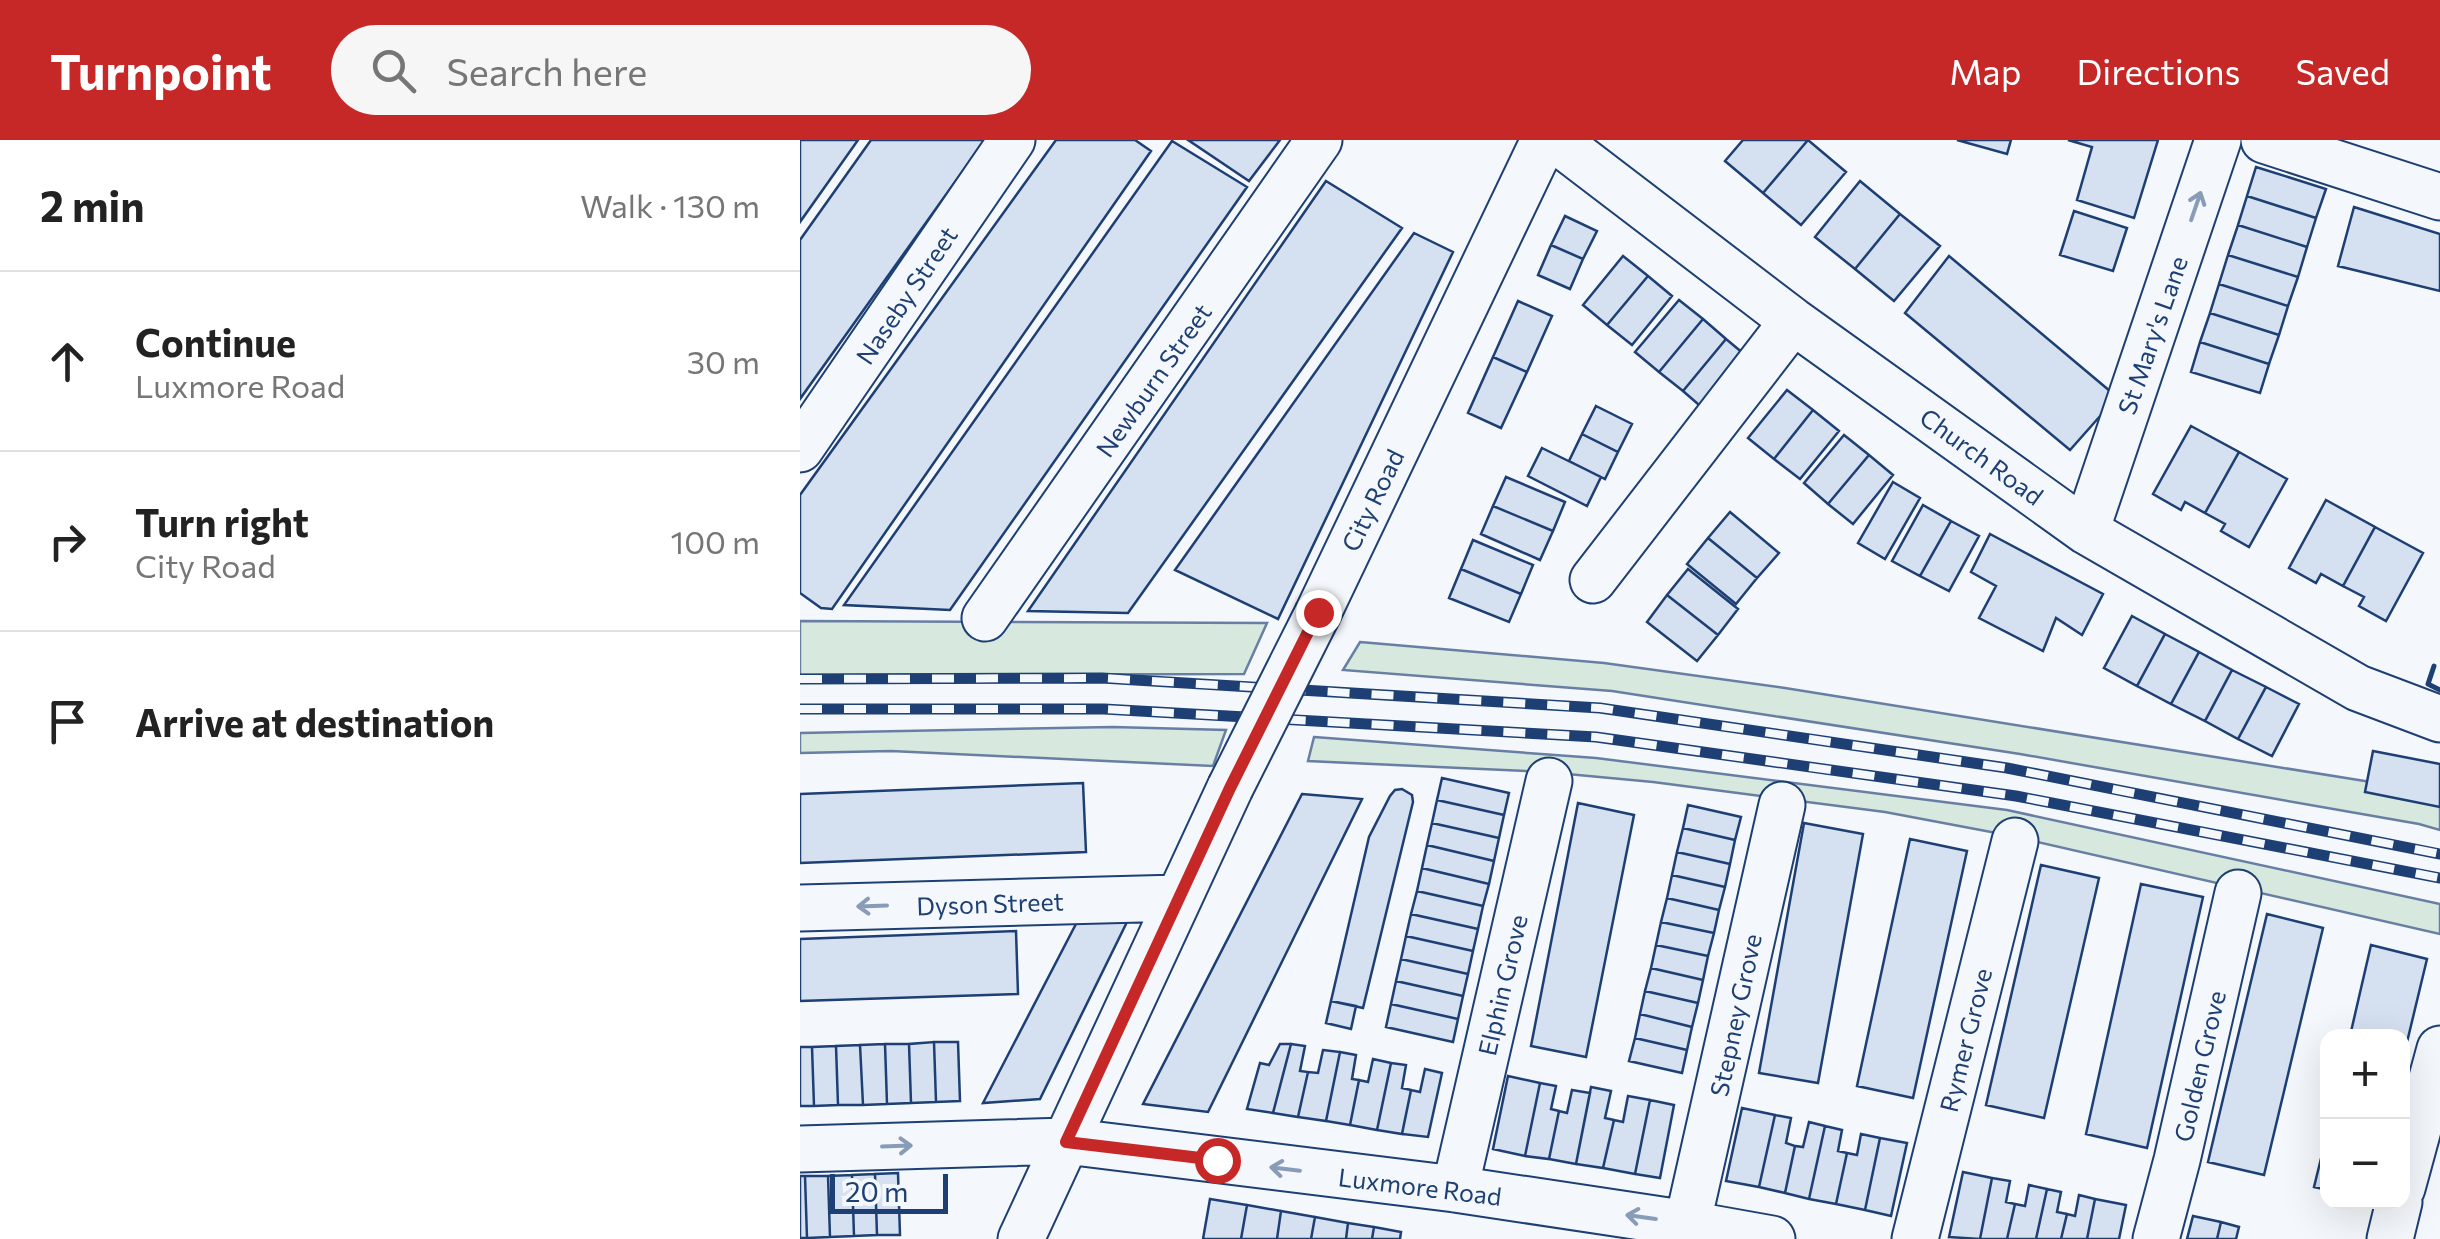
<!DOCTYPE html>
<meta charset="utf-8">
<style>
:root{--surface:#fff;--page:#f6f6f6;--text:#222;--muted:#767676;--line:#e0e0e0;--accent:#c62828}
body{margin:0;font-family:Commissioner,sans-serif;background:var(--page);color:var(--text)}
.controls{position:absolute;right:30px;bottom:30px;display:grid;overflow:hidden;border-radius:20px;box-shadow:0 10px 40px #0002}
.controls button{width:90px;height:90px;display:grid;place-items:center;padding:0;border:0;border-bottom:2px solid var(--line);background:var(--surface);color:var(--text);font:50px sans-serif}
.scale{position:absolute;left:30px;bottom:25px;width:118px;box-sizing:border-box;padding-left:10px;border:5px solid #1d3f73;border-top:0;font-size:28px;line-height:35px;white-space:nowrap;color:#1d3f73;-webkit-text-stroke:8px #f4f7fb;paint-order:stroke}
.stop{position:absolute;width:30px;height:30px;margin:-22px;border:8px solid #c62828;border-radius:50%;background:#fff}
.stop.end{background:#c62828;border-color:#fff;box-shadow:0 2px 10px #0008}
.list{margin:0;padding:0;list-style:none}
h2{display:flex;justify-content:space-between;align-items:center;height:130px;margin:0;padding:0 40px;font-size:42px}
h2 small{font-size:32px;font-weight:400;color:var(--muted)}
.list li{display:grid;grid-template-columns:65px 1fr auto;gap:30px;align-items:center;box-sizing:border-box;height:180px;padding:0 40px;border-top:2px solid var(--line)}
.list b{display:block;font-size:38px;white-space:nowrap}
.list p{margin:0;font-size:32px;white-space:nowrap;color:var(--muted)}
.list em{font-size:32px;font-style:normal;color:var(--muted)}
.icon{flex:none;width:55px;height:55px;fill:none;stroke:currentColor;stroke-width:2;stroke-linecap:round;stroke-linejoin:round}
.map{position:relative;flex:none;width:1640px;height:1099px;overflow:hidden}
header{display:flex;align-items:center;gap:60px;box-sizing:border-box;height:140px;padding:0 50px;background:var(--accent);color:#fff}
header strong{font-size:48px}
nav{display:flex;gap:55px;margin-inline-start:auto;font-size:35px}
.search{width:700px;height:90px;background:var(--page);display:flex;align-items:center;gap:25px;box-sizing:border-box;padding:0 35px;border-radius:55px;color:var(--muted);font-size:38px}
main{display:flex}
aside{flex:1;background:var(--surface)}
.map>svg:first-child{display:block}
.green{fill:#d7e8df;stroke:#687fa3;stroke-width:2.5}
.building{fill:#d5e0f0;stroke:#1d3f73;stroke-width:2.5}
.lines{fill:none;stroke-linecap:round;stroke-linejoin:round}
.minor-casing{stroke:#1d3f73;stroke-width:49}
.minor{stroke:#f4f7fb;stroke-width:45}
.rail-casing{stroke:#1d3f73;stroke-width:11}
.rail{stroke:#f4f7fb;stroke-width:8;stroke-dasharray:22;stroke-linecap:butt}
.minor-bridge-casing{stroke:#1d3f73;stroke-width:49;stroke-linecap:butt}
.minor-bridge{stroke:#f4f7fb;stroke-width:45}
.wall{stroke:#1d3f73;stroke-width:5}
.oneway{stroke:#889bb7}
.route{stroke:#c62828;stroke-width:12}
.labels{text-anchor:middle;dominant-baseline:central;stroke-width:8;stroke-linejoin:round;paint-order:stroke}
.street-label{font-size:25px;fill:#1d3f73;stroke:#f4f7fb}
</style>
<header>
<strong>Turnpoint</strong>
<div class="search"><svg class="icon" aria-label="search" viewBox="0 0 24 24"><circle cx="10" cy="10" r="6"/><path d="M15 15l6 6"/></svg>Search here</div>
<nav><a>Map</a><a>Directions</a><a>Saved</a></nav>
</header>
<main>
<aside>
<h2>2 min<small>Walk · 130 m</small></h2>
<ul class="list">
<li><svg class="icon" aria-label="ahead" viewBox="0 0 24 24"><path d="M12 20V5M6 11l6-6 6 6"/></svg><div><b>Continue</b><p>Luxmore Road</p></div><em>30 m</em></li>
<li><svg class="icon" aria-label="right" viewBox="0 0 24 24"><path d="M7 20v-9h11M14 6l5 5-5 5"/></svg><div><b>Turn right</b><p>City Road</p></div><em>100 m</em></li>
<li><svg class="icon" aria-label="arrive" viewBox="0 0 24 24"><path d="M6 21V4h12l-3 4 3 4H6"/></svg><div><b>Arrive at destination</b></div></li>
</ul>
</aside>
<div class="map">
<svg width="1640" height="1099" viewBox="0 0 1640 1099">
<rect width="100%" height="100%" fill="#f4f7fb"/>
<path class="green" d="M0,481L467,483L444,534L0,535Z
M560,502L804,523L985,548L1571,642L1640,656V690L1619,684L1220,614L812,551L543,530Z
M313,587L426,590L413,626L91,611L0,613V593Z
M514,597L796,618L1207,670L1640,764V794L1207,695L1085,672L853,642L746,632L508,621Z"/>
<path class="building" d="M0,0H58L0,82Z
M71,0H185L0,259V100Z
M256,0H335L351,11L32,469L21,468L0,453V355Z
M388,0H480L449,41Z
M943,0H1008L963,53L925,21Z
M1008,0L1046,32L1001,85L963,53Z
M1157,0H1211L1207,14Z
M1268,0H1358L1334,78L1277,60L1292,7Z
M372,1L447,47L150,470L44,465Z
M1456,27L1526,49L1516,78L1447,56Z
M526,41L602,88L328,473L228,471Z
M1060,41L1100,74L1055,129L1015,97Z
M1447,56L1516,78L1507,107L1438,85Z
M1554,67L1640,94V151L1538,126Z
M1274,71L1327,88L1313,131L1260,115Z
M1100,74L1140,106L1094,161L1055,129Z
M765,76L797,91L783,119L751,105Z
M1438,85L1507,107L1498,137L1428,115Z
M614,93L653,112L478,479L375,430Z
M751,105L783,119L770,149L738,135Z
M1428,115L1498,137L1488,166L1419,144Z
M823,116L848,136L807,185L783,165Z
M1149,116L1317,257L1270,310L1105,173Z
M848,136L872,156L832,205L807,185Z
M1419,144L1488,166L1479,195L1410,173Z
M879,160L903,179L859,232L835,212Z
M718,161L752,176L727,232L693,217Z
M1410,173L1479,195L1469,224L1400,202Z
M903,179L926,199L883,251L859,232Z
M926,199L950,219L906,271L883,251Z
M1400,202L1469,224L1460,253L1391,232Z
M693,217L727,232L701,288L668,273Z
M987,250L1013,270L974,319L948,298Z
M796,266L832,284L818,312L782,294Z
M1013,270L1039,291L1000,339L974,319Z
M1391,286L1439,312L1405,373L1385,362L1381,370L1353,354Z
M782,294L818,312L805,339L769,321Z
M1044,295L1069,315L1028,364L1004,343Z
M742,308L801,337L787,366L728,336Z
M1439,312L1487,339L1449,407L1421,391L1425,384L1405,373Z
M1069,315L1093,335L1053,384L1028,364Z
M706,337L765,362L753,391L693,366Z
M1093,342L1120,358L1085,419L1058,403Z
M1526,360L1575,387L1543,446L1521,434L1516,443L1489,428Z
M1123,365L1151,381L1120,436L1092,421Z
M693,366L753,391L740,420L681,394Z
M930,372L979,413L957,438L908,398Z
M1151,381L1179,396L1149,451L1120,436Z
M1575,387L1623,413L1586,481L1559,466L1564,457L1543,446Z
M1190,394L1303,454L1282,495L1256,478L1243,511L1179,478L1196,446L1171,432Z
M908,398L957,438L936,464L887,424Z
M673,400L733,425L721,454L661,429Z
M661,429L721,454L709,482L649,458Z
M888,429L938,469L918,495L867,455Z
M867,455L918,495L897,521L847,482Z
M1332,476L1365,494L1337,546L1304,528Z
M1365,494L1399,512L1371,564L1337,546Z
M1399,512L1432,530L1405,581L1371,564Z
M1432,530L1466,547L1438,599L1405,581Z
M1466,547L1499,564L1472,616L1438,599Z
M1573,611L1640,624V667L1565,652Z
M642,638L709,653L704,675L637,660Z
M283,643L286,712L0,723V654Z
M602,649L612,655L613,662L563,868L531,861L569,697L590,656L595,650Z
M502,654L562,659L408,972L343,964Z
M637,660L704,675L699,698L632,683Z
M778,663L834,675L786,917L731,906Z
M888,665L941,677L935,700L883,688Z
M632,683L699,698L694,721L627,705Z
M1004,683L1063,694L1018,943L959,933Z
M883,688L935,700L930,724L877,712Z
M1110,699L1167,711L1113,958L1057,946Z
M627,705L694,721L689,744L622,728Z
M877,712L930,724L925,747L872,735Z
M1241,725L1299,738L1244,978L1186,965Z
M622,728L689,744L683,766L617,751Z
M872,735L925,747L919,770L867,758Z
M1341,744L1403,757L1347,1008L1286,994Z
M617,751L683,766L678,789L611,774Z
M867,758L919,770L914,793L861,782Z
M611,774L678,789L673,811L606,796Z
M1467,774L1523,788L1464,1035L1408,1022Z
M277,782H327L240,959L183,963Z
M861,782L914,793L908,816L856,805Z
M216,791L218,854L0,861V799Z
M606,796L673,811L668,834L601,819Z
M856,805L908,816L903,840L851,828Z
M1571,805L1627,819L1602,923V896H1550Z
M601,819L668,834L663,856L596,841Z
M851,828L903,840L898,863L845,851Z
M596,841L663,856L658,879L591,864Z
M845,851L898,863L892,887L840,874Z
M531,861L556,866L551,889L526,883Z
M591,864L658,879L653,902L586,887Z
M840,874L892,887L887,910L835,898Z
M835,898L887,910L882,933L829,921Z
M134,902H158L160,961L136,962Z
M134,902L136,962L111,963L109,904Z
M85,904L87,964L63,965L60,905Z
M85,904H109L111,963L87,964Z
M480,904H491L473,973L447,969L460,923L469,925Z
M491,904L505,906L500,931L508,932L498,977L473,973Z
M60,905L63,965H38L36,906Z
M36,906L38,965L14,966L12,907Z
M0,907H12L14,966H0Z
M523,910L540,912L526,981L498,977L508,932L518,933Z
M540,912L556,915L552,939L559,940L550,985L526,981Z
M573,919L591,923L577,990L550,985L559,940L568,942Z
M591,923L606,925L602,948L611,950L602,994L577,990Z
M625,929L642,933L628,997L602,994L611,950L620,952Z
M708,936L740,943L725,1016L693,1009Z
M740,943L756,946L751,969L759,971L749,1019L725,1016Z
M791,947L811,951L805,978L814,980L803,1028L776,1024Z
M772,950L790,953L776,1024L749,1019L759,971L767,973Z
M828,956L850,960L835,1034L803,1028L814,980L823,982Z
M850,960L874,965L860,1038L835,1034Z
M942,968L975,975L959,1047L926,1041Z
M975,975L991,978L986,1003L995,1006L985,1053L959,1047Z
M1009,982L1025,986L1009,1059L985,1053L995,1006L1003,1007Z
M1025,986L1042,990L1038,1011L1047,1013L1036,1064L1009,1059Z
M1528,990V1050L1514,1047Z
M1061,994L1080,998L1065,1070L1036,1064L1047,1013L1057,1015Z
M1080,998L1107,1003L1091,1076L1065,1070Z
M1163,1032L1192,1038L1180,1099L1149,1097Z
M98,1033L100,1095H77L75,1034Z
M75,1034L77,1095L54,1096L52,1035Z
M52,1035L54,1096L30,1097L28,1036Z
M0,1036H5L7,1098H0Z
M5,1036H28L30,1097L7,1098Z
M1192,1038L1210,1041L1206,1062L1215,1064L1207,1099H1180Z
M1229,1045L1247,1049L1236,1099H1207L1215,1064L1225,1066Z
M1247,1049L1261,1052L1257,1072L1267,1074L1261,1099H1236Z
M1279,1055L1295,1059L1287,1099H1261L1267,1074L1275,1076Z
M410,1059L447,1065L441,1099H403Z
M1295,1059L1326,1065L1319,1099H1287Z
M447,1065L481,1071L477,1099H441Z
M481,1071L515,1077L511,1099H477Z
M1393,1076L1421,1082L1417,1099H1387Z
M515,1077L548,1083L546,1099H511Z
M1421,1082L1439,1087L1436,1099H1417Z
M548,1083L574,1087L572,1099H546Z
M574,1087L601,1092L600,1099H572Z"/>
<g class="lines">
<defs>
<path id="minor" d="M756,0L993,181L1286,391L1558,548L1640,579
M1464,0L1640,57
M0,309L212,0
M1286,391L1418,0
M793,440L993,181
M518,473L744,0
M185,478L519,0
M0,768L379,758
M0,1009L266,1001L655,1049L888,1084L972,1099
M1602,1048L1640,909
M655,1049L749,641
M221,1099L430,648
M884,1099L982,665
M1115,1099L1215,701
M1356,1099L1377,1020L1438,753
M1590,1099L1599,1062"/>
</defs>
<use href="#minor" class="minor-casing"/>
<use href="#minor" class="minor"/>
<defs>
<path id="rail" d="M0,539L302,538L800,568L1207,628L1640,714
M0,569H304L796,597L1216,656L1640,738"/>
</defs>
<use href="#rail" class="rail-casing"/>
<use href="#rail" class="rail"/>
<defs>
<path id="minor-bridge" d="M430,648L518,473"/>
</defs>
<use href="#minor-bridge" class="minor-bridge-casing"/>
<use href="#minor-bridge" class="minor-bridge"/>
<path class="wall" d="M1634,526L1628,544L1640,550"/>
</g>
<defs><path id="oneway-shaft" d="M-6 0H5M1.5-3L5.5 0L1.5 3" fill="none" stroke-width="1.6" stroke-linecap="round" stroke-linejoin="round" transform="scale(2.5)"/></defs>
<g class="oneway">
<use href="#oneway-shaft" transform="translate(1396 66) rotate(-71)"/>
<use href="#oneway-shaft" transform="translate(72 766) rotate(178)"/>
<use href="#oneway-shaft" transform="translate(97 1006) rotate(-2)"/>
<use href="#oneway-shaft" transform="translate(485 1029) rotate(-173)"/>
<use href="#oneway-shaft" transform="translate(841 1077) rotate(-172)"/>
</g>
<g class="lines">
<path class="route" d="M417,1020L266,1002L430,648L518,472"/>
</g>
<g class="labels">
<g class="street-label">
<text transform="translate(106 155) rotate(-56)">Naseby Street</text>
<text transform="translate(1352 195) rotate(-71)">St Mary's Lane</text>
<text transform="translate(353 240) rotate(-55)">Newburn Street</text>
<text transform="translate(1182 316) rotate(36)">Church Road</text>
<text transform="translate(572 360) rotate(-64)">City Road</text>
<text transform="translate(190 763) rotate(-2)">Dyson Street</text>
<text transform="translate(702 845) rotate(-77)">Elphin Grove</text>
<text transform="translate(935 875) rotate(-78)">Stepney Grove</text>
<text transform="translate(1165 900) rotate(-76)">Rymer Grove</text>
<text transform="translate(1399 926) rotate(-77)">Golden Grove</text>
<text transform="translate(620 1046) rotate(7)">Luxmore Road</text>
</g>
</g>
</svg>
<div class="controls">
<button>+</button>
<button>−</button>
</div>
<div class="scale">20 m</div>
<div class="stop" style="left:417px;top:1020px"></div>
<div class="stop end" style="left:518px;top:472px"></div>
</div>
</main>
